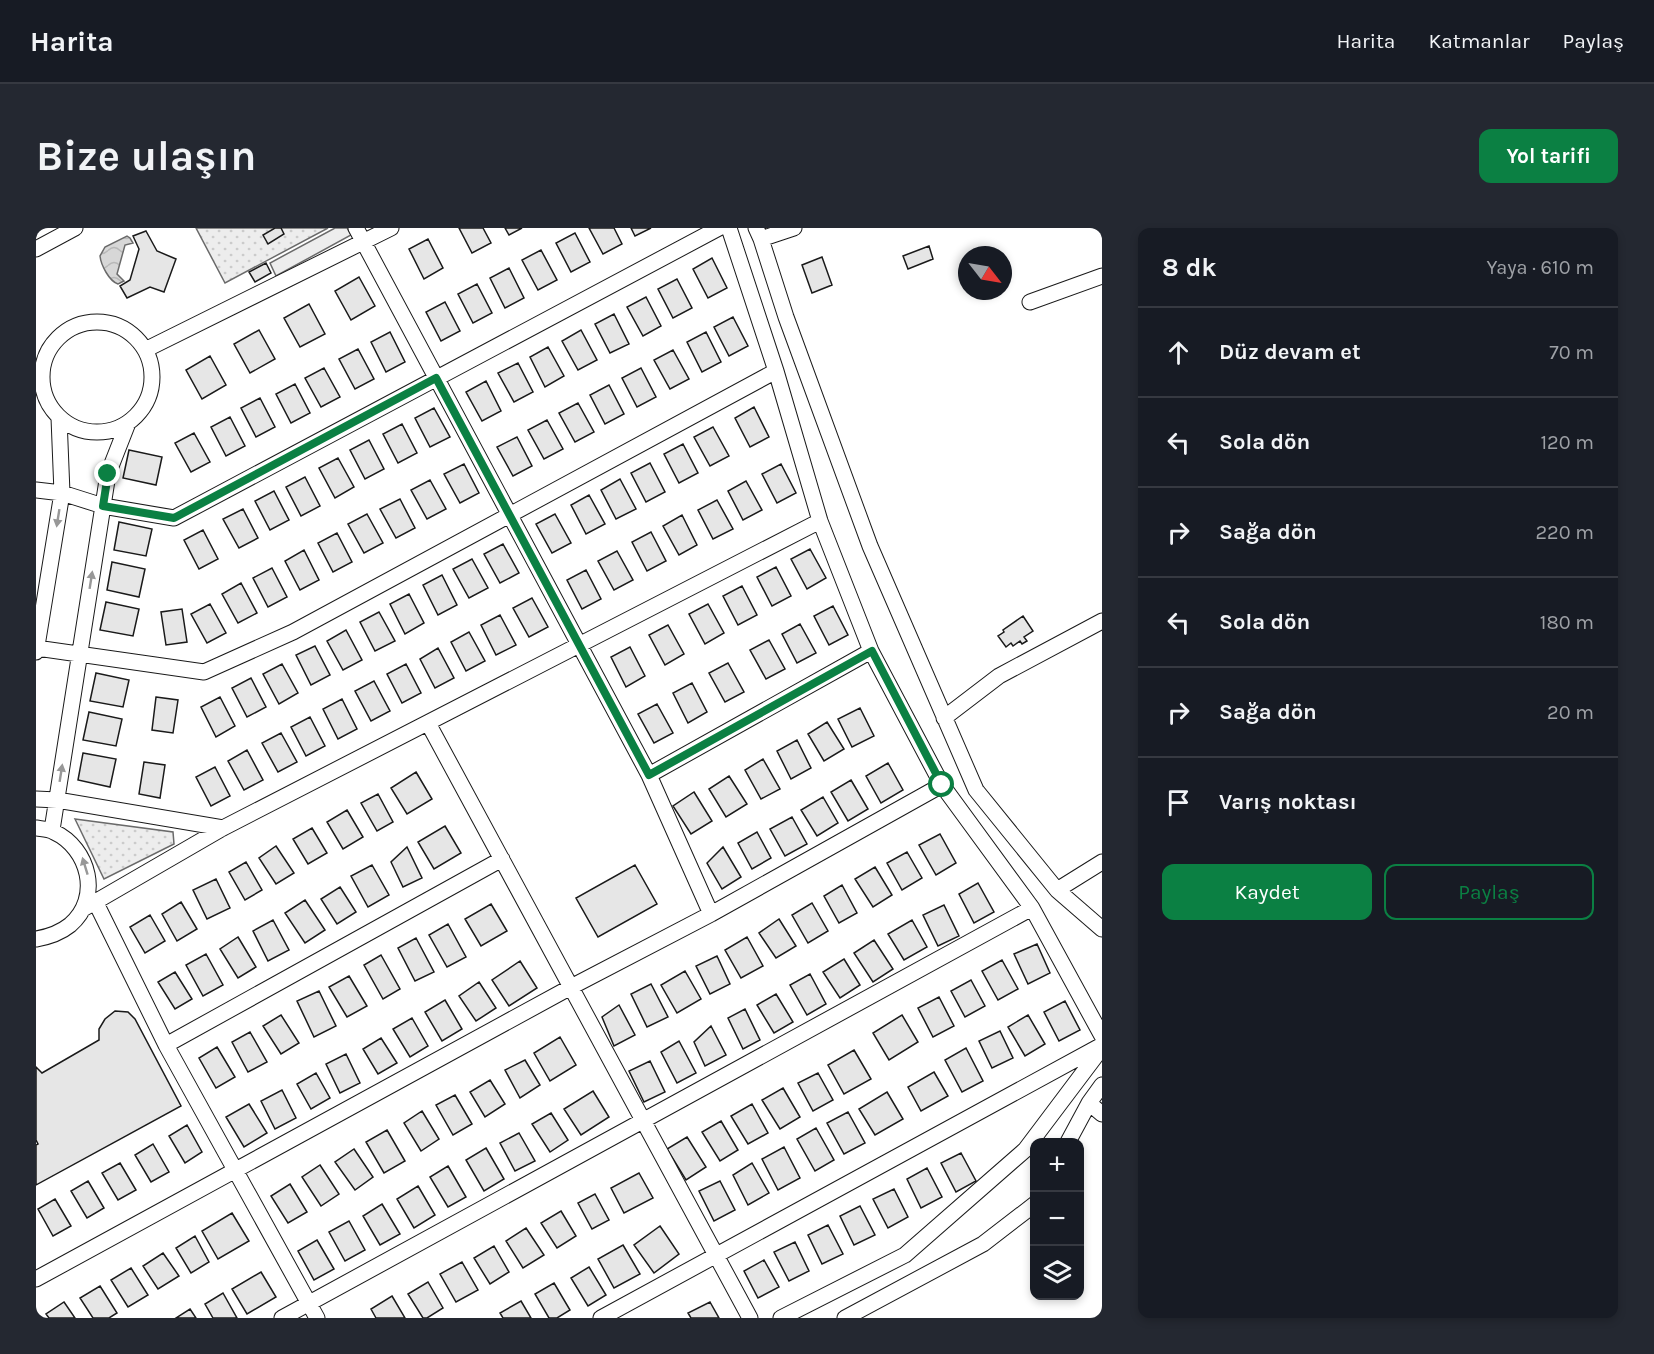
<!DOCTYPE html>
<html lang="tr">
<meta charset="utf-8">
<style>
:root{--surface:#171b24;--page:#242831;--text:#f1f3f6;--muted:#9ea1a6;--line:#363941;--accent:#0b8043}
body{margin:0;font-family:Karla,sans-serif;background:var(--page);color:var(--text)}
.controls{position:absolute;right:18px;bottom:18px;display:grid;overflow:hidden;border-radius:12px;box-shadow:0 3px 9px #0003}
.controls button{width:54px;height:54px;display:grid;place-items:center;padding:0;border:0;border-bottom:2px solid var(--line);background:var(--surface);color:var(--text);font:30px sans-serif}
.compass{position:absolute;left:922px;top:18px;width:54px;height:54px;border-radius:50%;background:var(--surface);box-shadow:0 3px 9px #0003;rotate:121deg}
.stop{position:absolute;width:18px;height:18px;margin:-14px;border:4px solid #0b8043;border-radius:50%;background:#fff}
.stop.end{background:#0b8043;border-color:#fff;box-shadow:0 2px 6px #0008}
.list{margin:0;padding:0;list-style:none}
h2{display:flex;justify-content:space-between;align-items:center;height:78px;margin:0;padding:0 24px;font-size:26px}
h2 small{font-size:20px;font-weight:400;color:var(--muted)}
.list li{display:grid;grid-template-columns:39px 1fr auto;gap:18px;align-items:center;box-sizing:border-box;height:90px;padding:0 24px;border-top:2px solid var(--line)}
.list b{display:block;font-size:22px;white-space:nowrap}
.list em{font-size:20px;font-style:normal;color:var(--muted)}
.actions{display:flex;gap:12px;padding:18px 24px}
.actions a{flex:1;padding:14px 0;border:2px solid var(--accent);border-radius:12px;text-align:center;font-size:21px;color:var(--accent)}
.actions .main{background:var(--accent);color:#fff}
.icon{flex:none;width:33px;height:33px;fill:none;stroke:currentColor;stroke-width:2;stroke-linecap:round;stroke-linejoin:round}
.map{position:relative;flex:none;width:1066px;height:1090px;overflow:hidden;border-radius:12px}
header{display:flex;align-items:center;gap:36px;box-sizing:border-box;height:84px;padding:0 30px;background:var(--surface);border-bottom:2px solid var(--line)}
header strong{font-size:28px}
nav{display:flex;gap:33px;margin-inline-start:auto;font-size:21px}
.intro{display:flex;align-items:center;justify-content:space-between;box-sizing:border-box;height:144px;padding:0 36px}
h1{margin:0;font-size:42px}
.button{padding:15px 27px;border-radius:12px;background:var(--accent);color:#fff;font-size:21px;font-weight:700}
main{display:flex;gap:36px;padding:0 36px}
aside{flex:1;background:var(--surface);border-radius:12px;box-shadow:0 3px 9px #0003}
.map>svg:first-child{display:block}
.green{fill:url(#green-dots);stroke:#6a6a6a;stroke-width:1.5}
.pitch{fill:#ededed;stroke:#6a6a6a;stroke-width:1.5}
.water{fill:url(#water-waves);stroke:#6a6a6a;stroke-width:1.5}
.building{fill:#e6e6e6;stroke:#1a1a1a;stroke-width:1.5}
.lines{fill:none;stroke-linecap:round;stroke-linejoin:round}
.minor-casing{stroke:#1a1a1a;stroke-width:17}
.minor{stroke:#fff;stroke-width:15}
.oneway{fill:#989898}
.route{stroke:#0b8043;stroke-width:8}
</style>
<header>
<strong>Harita</strong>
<nav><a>Harita</a><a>Katmanlar</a><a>Paylaş</a></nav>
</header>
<div class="intro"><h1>Bize ulaşın</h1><a class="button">Yol tarifi</a></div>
<main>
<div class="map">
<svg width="1066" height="1090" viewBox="0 0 1066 1090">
<defs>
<pattern id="green-dots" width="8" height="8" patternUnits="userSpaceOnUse" patternTransform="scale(1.5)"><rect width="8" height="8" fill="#ededed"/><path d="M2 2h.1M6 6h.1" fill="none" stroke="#cbcbcb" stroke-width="1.8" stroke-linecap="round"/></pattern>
<pattern id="water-waves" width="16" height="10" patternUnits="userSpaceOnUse" patternTransform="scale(1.5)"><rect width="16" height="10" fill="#d7d7d7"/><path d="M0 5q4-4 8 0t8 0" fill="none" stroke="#b8b8b8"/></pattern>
</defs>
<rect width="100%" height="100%" fill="#fff"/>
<path class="green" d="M160,0H292L189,55Z
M39,591L137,604L138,616L68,651Z"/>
<path class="pitch" d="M299,0H311L315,7L240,48L234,35Z"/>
<path class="water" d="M91,8L94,10L97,15L89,17L81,46L88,53L82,56C73,53 65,37 64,28L69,19Z"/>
<path class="building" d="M239,0H245L248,6L232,16L227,7Z
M423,0H447L455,15L436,25Z
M469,0H486L473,7Z
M553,0H578L586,16L567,26Z
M595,0H615L599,8Z
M110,3L121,23L140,31L128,64L114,59L91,70L84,58L94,52L103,21L97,8Z
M539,5L554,34L535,44L520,15Z
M392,11L407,40L388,51L373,21Z
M893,18L897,31L872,41L867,28Z
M505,22L521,52L502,62L486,32Z
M786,29L796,57L776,65L766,37Z
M676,30L691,60L672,70L657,41Z
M230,35L235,45L219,54L213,44Z
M473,40L488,70L469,80L454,50Z
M323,49L339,78L315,92L299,63Z
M641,51L656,80L637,90L622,61Z
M441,56L456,85L437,95L422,66Z
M610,69L625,98L607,108L591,79Z
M409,74L424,103L405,113L390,84Z
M273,76L289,106L264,119L248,90Z
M578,86L593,116L574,125L559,96Z
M697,89L712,118L693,128L678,99Z
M223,102L239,131L214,145L198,116Z
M545,102L561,132L542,142L526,113Z
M354,104L369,134L350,144L335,114Z
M670,104L685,134L666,144L651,114Z
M512,119L528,148L509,159L494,129Z
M322,121L338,151L319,161L303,131Z
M637,122L653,151L634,161L618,132Z
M174,128L190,157L166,171L150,142Z
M482,135L497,164L478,174L462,145Z
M288,140L304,169L285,179L269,150Z
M605,140L620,169L601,179L586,150Z
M450,153L465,183L446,193L430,164Z
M259,156L274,185L255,195L240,166Z
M573,157L588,186L569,196L554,167Z
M224,170L239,199L220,209L205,180Z
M542,175L558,204L539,214L523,185Z
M718,179L733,209L714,219L699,190Z
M398,180L414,209L394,219L379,190Z
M194,189L209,218L190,228L175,199Z
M511,192L527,221L508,231L492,202Z
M366,196L381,225L362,235L347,206Z
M677,199L693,228L674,238L658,209Z
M158,205L174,234L155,244L139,215Z
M481,209L496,238L477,248L461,219Z
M333,212L348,241L329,251L314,222Z
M647,216L662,245L643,255L628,226Z
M93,222L126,229L120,257L87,250Z
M302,230L318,259L299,270L283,240Z
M614,235L629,264L610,274L595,245Z
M428,236L443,265L424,275L408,246Z
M745,236L760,265L741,275L726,246Z
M269,249L284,278L265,288L250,259Z
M584,251L600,281L580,291L565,262Z
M394,252L410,281L391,291L375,262Z
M710,253L726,282L707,292L692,263Z
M238,263L253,292L234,302L219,273Z
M553,267L569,296L550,306L535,277Z
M364,271L379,300L360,310L344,281Z
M681,272L697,301L677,311L662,282Z
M207,281L222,310L203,320L187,291Z
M331,286L347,315L328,325L312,296Z
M519,286L535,315L516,325L500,296Z
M646,287L661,317L643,327L627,298Z
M83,294L116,301L110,328L78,322Z
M167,302L182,331L163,341L148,312Z
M615,304L630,333L611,343L596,314Z
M301,305L316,334L297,344L282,315Z
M467,316L483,345L464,355L448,326Z
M774,321L790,350L771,361L755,331Z
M268,322L283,352L264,362L249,333Z
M581,323L597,352L578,362L562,333Z
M436,331L452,360L433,370L417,341Z
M76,334L109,341L103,369L71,362Z
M740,339L755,368L736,378L721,349Z
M236,340L251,369L232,379L217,350Z
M550,342L565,371L546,381L531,352Z
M406,347L421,377L402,387L387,357Z
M205,355L221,385L202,395L186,366Z
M706,358L721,387L702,397L687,368Z
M373,366L388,395L369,406L354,376Z
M496,370L512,399L493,409L477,380Z
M70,374L103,381L97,408L64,402Z
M174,376L190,405L171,415L155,386Z
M672,376L688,405L669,416L653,386Z
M797,378L812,407L793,417L778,388Z
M146,381L151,414L130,417L125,384Z
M343,384L359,413L339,423L324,394Z
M464,387L480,417L460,427L445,397Z
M987,388L997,403L988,409L991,413L986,416L984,413L977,418L975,415L970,419L962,408L968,404L967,402Z
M764,396L780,425L761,435L746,406Z
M632,397L648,426L629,437L613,407Z
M310,402L326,432L307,442L291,413Z
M433,404L449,433L430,443L415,414Z
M733,412L749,441L730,451L714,422Z
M279,418L294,447L275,457L260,427Z
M594,419L609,448L590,459L575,429Z
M402,420L418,450L399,460L384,431Z
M692,435L708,464L689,474L673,445Z
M246,436L262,465L243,476L227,446Z
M370,436L385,465L366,475L351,446Z
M60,445L93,452L87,479L54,473Z
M215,450L230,479L211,489L196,460Z
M338,453L354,483L335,493L319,463Z
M656,455L671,484L652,495L637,465Z
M120,469L142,472L137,505L116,502Z
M184,469L199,498L180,509L165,479Z
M306,471L321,501L302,511L287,481Z
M621,476L637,505L618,515L602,486Z
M824,480L838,508L816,519L802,491Z
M53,484L86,491L80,518L47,512Z
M274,489L289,518L270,528L255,499Z
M791,494L808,521L788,533L772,506Z
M245,505L261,534L242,544L226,515Z
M761,512L775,540L755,551L741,523Z
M211,522L227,552L208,562L192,533Z
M47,525L80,531L74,559L42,552Z
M727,531L744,561L725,571L709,542Z
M108,534L129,537L124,570L103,566Z
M852,535L867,562L845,575L830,548Z
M179,539L194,568L175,578L160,549Z
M380,544L396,571L371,586L355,560Z
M693,548L711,576L690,589L673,561Z
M815,552L832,581L812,593L795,564Z
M658,564L676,593L655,606L637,578Z
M342,566L357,594L341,603L325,575Z
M787,569L802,595L781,608L765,582Z
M311,582L327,609L307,621L291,594Z
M756,589L771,616L749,628L734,601Z
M409,598L425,625L398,641L382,614Z
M276,600L291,625L272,636L257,611Z
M721,604L735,630L716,641L702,615Z
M904,606L920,635L900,647L883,617Z
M240,618L258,645L240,656L223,630Z
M371,619L386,650L367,659L355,634Z
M687,619L705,649L686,661L671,635Z
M871,624L886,650L866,662L851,635Z
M210,634L226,662L209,672L193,644Z
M336,637L353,667L332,679L315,648Z
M599,637L621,676L562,709L540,670Z
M839,639L856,667L837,679L819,651Z
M180,651L194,680L171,691L157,662Z
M942,655L958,684L938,695L923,666Z
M806,657L821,685L803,695L788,668Z
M304,659L320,684L301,696L285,671Z
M269,672L289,702L269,715L249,685Z
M145,674L161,701L141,713L126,686Z
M776,675L792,703L772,715L756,687Z
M455,676L471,703L445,718L429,691Z
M908,677L923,708L902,718L887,687Z
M114,687L129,713L109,725L94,699Z
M743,691L760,718L740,730L723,705Z
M237,692L253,722L232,733L217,703Z
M876,692L891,719L868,732L852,706Z
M412,696L430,729L411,739L393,707Z
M202,709L220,739L202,750L184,721Z
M711,709L727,738L705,750L689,722Z
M380,710L398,744L379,753L362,720Z
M838,712L857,741L837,754L818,725Z
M1001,716L1014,745L992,756L978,726Z
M170,726L187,757L167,768L150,737Z
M345,727L364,761L347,771L328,737Z
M681,728L694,756L674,766L660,738Z
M808,731L824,757L804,770L787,744Z
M966,732L982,761L962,772L946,743Z
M484,733L501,760L473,778L456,752Z
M649,743L665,771L641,785L625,757Z
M139,744L156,771L139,781L122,754Z
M774,746L790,776L771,787L754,757Z
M313,748L331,778L311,789L293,759Z
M935,752L949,778L929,789L915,763Z
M443,754L460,780L440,793L423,768Z
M615,756L632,789L611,799L595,766Z
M283,763L300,798L278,809L261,773Z
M740,766L757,794L738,805L721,777Z
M903,769L918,798L897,809L882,780Z
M409,772L426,801L406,813L389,784Z
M1029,773L1044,802L1023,813L1008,784Z
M583,777L599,807L578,818L566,789Z
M709,781L724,812L707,821L692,790Z
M79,783L92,784L99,791L145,878L0,957V917L2,916L0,912V839L6,845L63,812V801L69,791Z
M245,787L263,815L245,826L227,798Z
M866,787L882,814L853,832L837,805Z
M992,787L1009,816L989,828L972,799Z
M376,790L392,818L374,829L357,801Z
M675,798L690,827L669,838L658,814Z
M964,803L977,830L956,840L943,813Z
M214,804L231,834L212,844L196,814Z
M524,809L540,837L514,853L498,825Z
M345,810L361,835L342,846L327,821Z
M643,813L660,845L641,855L625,824Z
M181,819L199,849L180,860L163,830Z
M930,820L947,853L926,864L909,832Z
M818,822L835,851L808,866L792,837Z
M310,826L324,855L304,865L290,836Z
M489,832L504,857L484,870L469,842Z
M614,833L629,864L608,874L593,843Z
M898,844L912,868L885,883L872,859Z
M280,845L294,870L275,881L261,856Z
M782,845L797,872L777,883L762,855Z
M454,852L469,876L449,889L434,864Z
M747,860L764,889L744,901L726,872Z
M246,862L260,890L239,901L225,873Z
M557,863L573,889L545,907L528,881Z
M851,864L867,891L839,907L823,881Z
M419,867L436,896L417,907L400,877Z
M213,876L231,905L208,919L190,889Z
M716,876L732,905L712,916L695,888Z
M386,883L403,911L385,923L368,895Z
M812,884L829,915L808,926L791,895Z
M515,885L532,912L514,924L496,896Z
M685,893L702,922L684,933L666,904Z
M151,897L166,924L149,935L133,908Z
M780,900L798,932L779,943L761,911Z
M351,902L369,933L348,945L330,914Z
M483,905L499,933L479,943L464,915Z
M651,909L670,939L650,952L631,921Z
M117,916L133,944L115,954L99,927Z
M748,919L764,950L742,962L726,931Z
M450,920L468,951L448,963L430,932Z
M318,921L337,949L319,962L299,934Z
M925,925L940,953L920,964L905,935Z
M84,935L100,962L82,972L66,945Z
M716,935L733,965L712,977L697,947Z
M284,937L303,966L285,978L266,949Z
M412,938L430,969L412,979L394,949Z
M891,940L906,969L885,980L871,951Z
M603,945L617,970L588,985L575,960Z
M52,953L68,980L51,990L35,963Z
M684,953L699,982L678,993L663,963Z
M254,956L271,984L252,995L235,968Z
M382,958L399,987L378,1000L361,971Z
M858,961L872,989L852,1000L837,971Z
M559,966L573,992L556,1001L542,975Z
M19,971L35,998L17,1008L2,981Z
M346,976L364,1006L344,1017L327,988Z
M824,978L839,1007L818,1017L804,988Z
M525,983L540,1008L521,1020L505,995Z
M196,985L213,1013L182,1031L166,1003Z
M313,993L329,1022L309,1033L293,1004Z
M792,997L807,1026L786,1036L772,1007Z
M624,998L643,1026L618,1045L598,1017Z
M490,1000L508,1027L487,1040L470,1013Z
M159,1008L173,1034L155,1045L140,1020Z
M281,1012L298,1041L278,1052L262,1023Z
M759,1014L773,1043L753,1053L738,1024Z
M587,1017L604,1046L578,1060L562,1031Z
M458,1018L473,1044L454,1056L438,1030Z
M127,1025L143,1048L122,1061L107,1038Z
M728,1032L743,1059L722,1070L708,1043Z
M426,1034L442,1062L420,1074L404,1046Z
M553,1039L570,1067L552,1078L535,1050Z
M95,1040L112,1067L92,1079L75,1052Z
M225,1044L240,1069L211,1086L196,1061Z
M392,1054L407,1080L391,1090H387L372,1066Z
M518,1055L534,1082L521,1090H513L499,1066Z
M64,1058L81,1085L73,1090H57L44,1070Z
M187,1065L201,1090H177L169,1076Z
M356,1068L369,1090H340L335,1081Z
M485,1073L495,1090H467L464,1085Z
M28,1074L39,1090H13L10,1086Z
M674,1074L683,1090H655L652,1085Z
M154,1081L160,1090H140Z"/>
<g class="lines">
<defs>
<path id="minor" d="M320,0L613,547L675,686
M693,0L740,143L784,293L835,423L906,557L996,680L1066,808
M720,0L725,11L750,89L834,318L940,562L1021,662L1066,701
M725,11L758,0
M0,21L39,0
M994,74L1066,48
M6 149a55 55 0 1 1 110 0a55 55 0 1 1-110 0Z
M109,122L355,0
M0,262L26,265L67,278L138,290L683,0
M0,420L168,444L257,404L740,143
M0,424L26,265L23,190
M908,490L963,448L1066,393
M392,495L714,1090
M613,547L835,423
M0,571L21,572L187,600
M0,600C6,601 13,601 18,604C53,620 66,670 34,697C24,705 12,709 0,711
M16,602L72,246L92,195
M1021,662L1066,634
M59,673L130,817L281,1090
M47,681L187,600L784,293
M130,817L466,631
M1053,875L1066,886
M1032,914L1053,875L1066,857
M0,1051L535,759L675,686L906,557
M246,1090L996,680
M565,1090L1066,817
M745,1090L869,1027L989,922L1065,821
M809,1090L947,1016L999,976"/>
</defs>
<use href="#minor" class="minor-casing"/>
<use href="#minor" class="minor"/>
</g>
<defs><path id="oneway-solid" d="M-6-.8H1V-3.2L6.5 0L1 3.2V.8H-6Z" transform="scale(1.5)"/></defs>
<g class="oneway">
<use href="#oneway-solid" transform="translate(22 290) rotate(99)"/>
<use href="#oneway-solid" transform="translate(55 352) rotate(-81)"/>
<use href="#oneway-solid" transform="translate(25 545) rotate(-81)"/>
<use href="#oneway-solid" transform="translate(49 638) rotate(-107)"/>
</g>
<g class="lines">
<path class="route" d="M72,246L67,278L138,290L400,150L613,547L836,423L906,557"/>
</g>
</svg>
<div class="controls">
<button>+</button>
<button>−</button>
<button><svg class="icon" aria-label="layers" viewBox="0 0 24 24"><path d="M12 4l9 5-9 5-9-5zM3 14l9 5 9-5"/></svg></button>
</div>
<svg class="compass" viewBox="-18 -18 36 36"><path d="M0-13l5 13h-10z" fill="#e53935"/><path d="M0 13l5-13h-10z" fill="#9ea1a6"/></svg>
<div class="stop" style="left:906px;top:557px"></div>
<div class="stop end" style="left:72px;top:246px"></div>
</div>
<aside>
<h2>8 dk<small>Yaya · 610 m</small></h2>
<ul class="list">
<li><svg class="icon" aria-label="ahead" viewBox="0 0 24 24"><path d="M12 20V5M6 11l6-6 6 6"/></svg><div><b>Düz devam et</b></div><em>70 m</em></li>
<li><svg class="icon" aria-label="left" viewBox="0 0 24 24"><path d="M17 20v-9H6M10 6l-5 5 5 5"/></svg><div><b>Sola dön</b></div><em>120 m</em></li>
<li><svg class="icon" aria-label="right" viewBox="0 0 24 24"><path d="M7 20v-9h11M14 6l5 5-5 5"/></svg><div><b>Sağa dön</b></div><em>220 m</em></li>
<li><svg class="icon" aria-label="left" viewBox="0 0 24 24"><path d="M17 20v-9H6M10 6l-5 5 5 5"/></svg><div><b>Sola dön</b></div><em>180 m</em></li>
<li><svg class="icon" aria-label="right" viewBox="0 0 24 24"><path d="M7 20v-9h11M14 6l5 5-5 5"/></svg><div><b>Sağa dön</b></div><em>20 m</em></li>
<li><svg class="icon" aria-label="arrive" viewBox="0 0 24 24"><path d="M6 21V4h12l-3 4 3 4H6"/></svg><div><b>Varış noktası</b></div></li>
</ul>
<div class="actions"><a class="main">Kaydet</a><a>Paylaş</a></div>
</aside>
</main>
